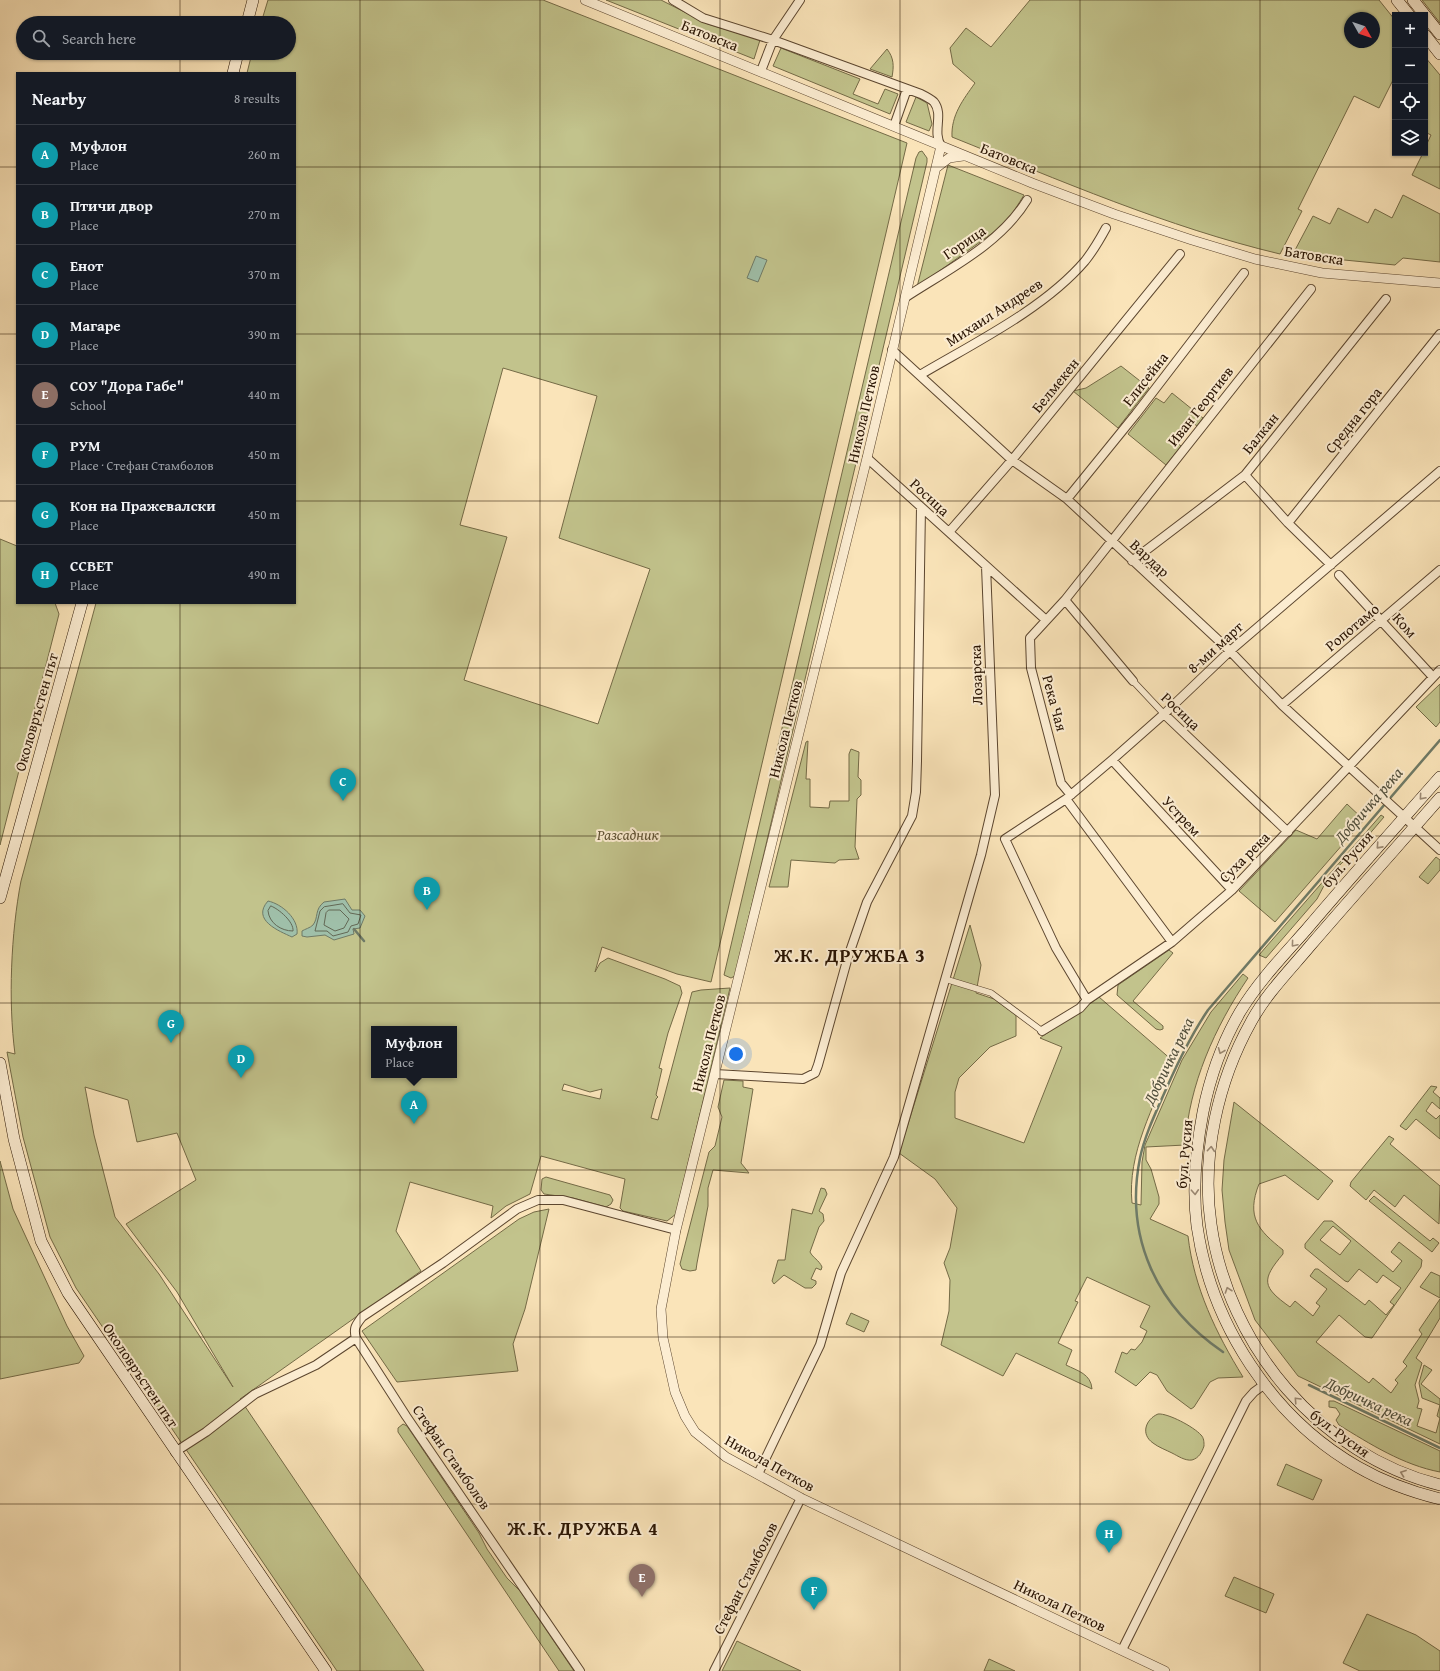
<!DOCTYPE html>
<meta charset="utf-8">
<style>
:root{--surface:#171b24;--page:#20242c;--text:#f1f3f6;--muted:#9ea1a6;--line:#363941;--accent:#c59692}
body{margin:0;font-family:"Gentium Book Plus",serif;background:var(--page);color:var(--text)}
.controls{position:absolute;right:12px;top:12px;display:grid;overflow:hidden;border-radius:0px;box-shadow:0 1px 3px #0004}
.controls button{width:36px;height:36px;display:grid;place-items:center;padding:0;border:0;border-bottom:1px solid var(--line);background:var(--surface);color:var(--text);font:20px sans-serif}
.compass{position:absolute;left:1344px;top:12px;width:36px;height:36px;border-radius:50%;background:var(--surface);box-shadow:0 1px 3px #0004;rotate:130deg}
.you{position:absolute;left:736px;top:1054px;width:14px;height:14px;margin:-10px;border:3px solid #fff;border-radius:50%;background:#1a73e8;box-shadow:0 0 0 6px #1a73e833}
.badge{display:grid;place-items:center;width:26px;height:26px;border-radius:50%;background:var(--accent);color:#fff;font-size:13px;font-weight:700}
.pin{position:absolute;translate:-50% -33px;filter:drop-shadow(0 1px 2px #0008)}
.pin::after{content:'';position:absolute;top:21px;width:14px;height:12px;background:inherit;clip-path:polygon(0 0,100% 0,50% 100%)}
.popup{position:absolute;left:371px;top:1026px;width:86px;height:52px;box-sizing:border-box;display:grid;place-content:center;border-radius:0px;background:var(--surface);filter:drop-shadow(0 1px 3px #0005);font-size:13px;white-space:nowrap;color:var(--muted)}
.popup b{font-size:15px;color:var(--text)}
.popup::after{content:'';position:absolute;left:50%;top:100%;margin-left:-8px;border:8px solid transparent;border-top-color:var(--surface)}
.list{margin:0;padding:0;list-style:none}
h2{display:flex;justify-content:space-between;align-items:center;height:52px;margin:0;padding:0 16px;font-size:17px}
h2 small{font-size:13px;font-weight:400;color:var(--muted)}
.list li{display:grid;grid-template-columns:26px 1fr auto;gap:12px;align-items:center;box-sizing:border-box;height:60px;padding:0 16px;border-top:1px solid var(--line)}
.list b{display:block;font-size:15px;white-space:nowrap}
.list p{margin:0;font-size:13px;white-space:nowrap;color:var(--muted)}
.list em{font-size:13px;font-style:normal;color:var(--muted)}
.icon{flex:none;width:22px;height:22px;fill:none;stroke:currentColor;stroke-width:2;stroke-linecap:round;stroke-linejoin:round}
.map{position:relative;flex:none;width:1440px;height:1671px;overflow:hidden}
.search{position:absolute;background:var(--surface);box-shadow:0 1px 3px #0004;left:16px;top:16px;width:280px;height:44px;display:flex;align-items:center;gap:10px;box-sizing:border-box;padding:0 14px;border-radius:22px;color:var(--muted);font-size:15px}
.panel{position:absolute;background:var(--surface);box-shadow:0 1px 3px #0004;left:16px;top:72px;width:280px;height:532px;border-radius:0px}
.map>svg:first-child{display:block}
.green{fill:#c2c38c;stroke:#746a46;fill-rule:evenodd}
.water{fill:#9fbfa9;stroke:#6f7a66}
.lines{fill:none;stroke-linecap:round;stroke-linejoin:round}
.shore{stroke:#636855;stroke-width:1}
.stream{stroke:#6f7a66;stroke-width:2.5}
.pedestrian-casing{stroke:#5c462f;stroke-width:7}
.minor-casing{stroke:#5c462f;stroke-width:10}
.tertiary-casing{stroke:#5c462f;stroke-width:10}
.secondary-casing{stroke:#271201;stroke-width:12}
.pedestrian{stroke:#fcedd2;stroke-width:5.5}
.minor{stroke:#fcedd2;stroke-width:8}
.tertiary{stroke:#fcedd2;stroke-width:9}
.secondary{stroke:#fcedd2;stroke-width:11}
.oneway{stroke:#9c8a74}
.grid{fill:none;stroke:#271201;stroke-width:1;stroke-opacity:0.55}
.labels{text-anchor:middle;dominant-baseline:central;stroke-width:4;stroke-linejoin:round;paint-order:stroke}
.street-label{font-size:15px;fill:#271201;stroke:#fcedd2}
.park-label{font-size:15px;font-style:italic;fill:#5d5032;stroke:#fcedd2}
.water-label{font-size:16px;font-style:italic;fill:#514f3c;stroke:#fcedd2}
.district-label{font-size:19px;font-weight:bold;letter-spacing:1px;fill:#271201;stroke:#fcedd2}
</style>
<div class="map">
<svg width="1440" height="1671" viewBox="0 0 1440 1671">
<rect width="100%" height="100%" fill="#fae4b9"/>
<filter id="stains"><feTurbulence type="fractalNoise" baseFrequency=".005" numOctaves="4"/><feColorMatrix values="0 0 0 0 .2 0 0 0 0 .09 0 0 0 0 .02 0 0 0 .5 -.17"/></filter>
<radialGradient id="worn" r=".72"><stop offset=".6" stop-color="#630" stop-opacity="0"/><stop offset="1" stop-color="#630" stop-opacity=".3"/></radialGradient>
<path class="green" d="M268,0H543L907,143L711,982L677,974L602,947L595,972L600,963L608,958L665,979L680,986L682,993L668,1033L659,1068L662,1069L656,1095L658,1097L656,1099L651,1118L658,1120L692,992L701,990L730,988L676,1214L667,1221L623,1211L620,1208L625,1179L541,1156L530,1194L506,1206L491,1218L493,1206L410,1182L396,1231L421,1271L240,1399L424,1671H337L76,1288L50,1237L23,1137L7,1052L15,1054C8,1001 11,933 21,881L96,603H295V73H247L252,53H289V23H261ZM503,368L597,396L559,538L650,569L598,724L464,680L507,537L460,525ZM374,1029H454V1075H374ZM564,1084L590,1092L602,1089L600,1099L562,1090ZM85,1087L128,1100L137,1142L177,1133L196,1180L126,1224L177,1292L233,1387L159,1274L115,1217L94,1135Z
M606,0H661L708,24L760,40L754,59Z
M1030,0H1379L1395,20V76L1379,108L1354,96L1298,209L1302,211L1280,254C1167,227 1059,180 952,137C951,115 963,100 975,83L953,64L950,48L966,28L991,47ZM1350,18H1374V42H1350Z
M1422,0H1440V23Z
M781,48L860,79L853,94L878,104L885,89L898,94L890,114L773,66Z
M887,49C894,58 894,66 892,77L870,69Z
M1425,57L1440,75V189L1412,175L1423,153H1425V148L1431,135L1425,132Z
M916,97L927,103L932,124L929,131L906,122Z
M922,151L927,158V162L735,976L731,978L724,975L916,158L919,152Z
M948,165L1024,195L1009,219L1001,227L917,287Z
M1403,195L1440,214V262L1403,258L1395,265L1324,258L1294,252L1313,216L1330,224L1338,208L1368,223L1375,209L1392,218Z
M1121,366L1149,388L1118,428L1073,391L1086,388Z
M1172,393L1203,418L1197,426L1189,420L1173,439L1181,446L1166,465L1128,434L1156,398L1164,403Z
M0,539L17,546V603H55L59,614L0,845Z
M1440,684V722L1436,727L1416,707Z
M808,741L806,779H810V807L829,808L830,801H849V754L851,749L859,752L858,777L861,780V795L857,799L855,847L859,859L839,860L835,863L791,860L788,887H769L806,742Z
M1347,804L1364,820L1275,922L1239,891L1296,830L1317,839Z
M1381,815L1384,817L1355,851L1330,874L1317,899L1266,958L1259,955Z
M1436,857L1440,860V870L1428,884L1419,877Z
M970,925L981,965L976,993L994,999L1016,1015V1036L990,1047L959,1078L955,1092V1118L1024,1143L1062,1047L1040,1038L1099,997L1173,1061C1154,1105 1127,1154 1132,1203L1141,1205L1142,1162L1145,1145L1182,1060L1211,1012L1243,974L1248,978C1215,1027 1189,1084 1185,1145L1146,1147V1160L1151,1169L1159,1197V1204L1150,1219L1188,1236C1194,1288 1216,1333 1243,1377L1218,1378L1210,1382L1194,1407L1191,1409L1167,1391L1157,1375L1150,1372L1136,1386L1115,1372L1122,1352L1127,1354L1131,1349L1135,1350L1142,1342L1147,1331L1140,1327L1150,1306L1087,1277L1075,1301L1078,1302L1058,1343L1072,1350L1066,1365C1078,1371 1091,1374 1092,1389L1016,1353L1003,1376L941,1345L949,1311L950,1280L944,1263L950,1248L957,1208L935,1179L899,1153Z
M1169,950L1173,953L1133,1001L1163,1026V1029L1160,1030L1156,1029L1117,995L1118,985Z
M724,1080L743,1081V1087L753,1089L741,1163L749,1173L713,1170L708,1188V1206L697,1263L696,1270L690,1271L682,1269L680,1264L709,1152L715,1146L722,1117L718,1107Z
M1431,1086L1437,1087L1433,1092L1440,1098V1109L1432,1102L1426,1111L1436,1119L1440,1115V1139L1416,1119L1406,1130L1400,1126Z
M1234,1102L1333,1181L1318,1200L1285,1175L1259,1184C1246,1217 1258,1230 1283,1250V1254C1261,1280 1262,1287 1290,1307L1295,1301L1313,1316L1320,1306L1316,1303L1327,1289L1310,1276L1315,1269H1318L1365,1305L1369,1300L1386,1315L1394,1305L1390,1302L1401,1288L1383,1275L1377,1283L1359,1269L1348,1282L1345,1281L1305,1248V1244L1324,1221H1332L1393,1272L1402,1261L1391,1252L1399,1242L1422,1260L1421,1267L1372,1338L1365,1337L1339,1315L1316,1342L1369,1383L1373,1378L1391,1393L1398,1383L1395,1380L1407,1366L1403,1362L1422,1334L1419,1330L1440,1299V1318L1416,1358L1422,1363L1415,1385L1419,1401L1417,1408L1422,1409L1417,1426L1436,1433L1440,1418L1437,1416L1440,1405L1422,1398L1419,1383L1424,1365L1432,1370L1421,1384L1440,1399V1444L1298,1376L1255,1320L1229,1250L1225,1222L1222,1190L1224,1160ZM1333,1226L1351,1241L1340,1255L1320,1240Z
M1389,1136L1394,1139L1390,1144L1440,1186L1439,1224L1404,1195L1395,1207L1374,1190L1366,1200L1350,1186L1351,1182Z
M0,1161L13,1209L67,1326L84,1356L79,1363L0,1379Z
M546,1177L610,1195L613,1200L611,1204L606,1207L573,1198L544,1194L541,1190L542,1179Z
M821,1188L825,1189L827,1194L819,1211L823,1214L824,1221L819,1227L810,1252C813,1258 819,1260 822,1267L821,1270L816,1268L811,1279L816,1281V1284L812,1288H805L784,1275L774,1284L772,1281L778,1260H785L792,1209L812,1214Z
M1374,1196L1430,1241L1433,1238L1439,1243L1432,1252L1369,1201Z
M549,1209L525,1309L513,1344L518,1371L397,1382L362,1331L519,1219L534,1212Z
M1431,1272L1440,1276V1298L1420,1287Z
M851,1313L869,1321L864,1332L846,1324Z
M1329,1401H1334L1440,1451V1472C1403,1465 1370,1444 1339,1425L1336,1420L1340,1414L1336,1408L1329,1407Z
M1158,1414C1168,1413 1194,1427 1201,1435C1204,1438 1204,1442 1204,1446C1202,1452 1199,1458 1192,1460C1185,1461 1178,1456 1172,1453C1166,1450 1158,1447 1153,1443C1140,1434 1146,1419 1158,1414Z
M403,1424L407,1426L479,1533L487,1549L507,1578L520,1591L574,1671H559L398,1432V1428Z
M1286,1464L1322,1480L1313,1500L1277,1485Z
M1234,1577L1274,1594L1266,1613L1225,1596Z
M1367,1614L1416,1635L1440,1651V1671H1360L1343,1663Z
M737,1641L741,1643L801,1671H722Z
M989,1659L1015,1671H984Z"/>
<path class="water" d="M756,256L767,260L758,282L747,278Z
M345,899L352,910H360L365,916L360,928L353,929L354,934L334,940L325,935L307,937L302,936V931C305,929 310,928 313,925C319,917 314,910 324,902Z
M268,901C282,904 299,919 297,934L292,937C279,931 251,920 268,901Z"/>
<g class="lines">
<path class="shore" d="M343,904L350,913L361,915L358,924L351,926L348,932L333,936L327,931H315L320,911L324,907Z
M271,906C279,909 294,922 293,931C281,931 269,923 268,911Z
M329,910H340L349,919L344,928L335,931L324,925L326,913Z"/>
<path class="stream" d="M354,929L364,941
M1223,1352C1157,1307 1124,1238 1140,1158C1145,1134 1157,1110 1167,1087C1179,1060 1191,1035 1208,1010L1440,740
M1309,1385L1440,1448"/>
<defs>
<path id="pedestrian" d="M1133,681L1164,714
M945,979L991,993L1042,1031"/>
<path id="minor" d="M673,0L703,18L773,40L921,94C925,96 931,99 934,102C944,115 932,131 941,146
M761,71L773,40L800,0
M894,126L907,89
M906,297C949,269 1000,244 1027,200
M892,350L1012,460L1067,499L1230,651L1282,705L1440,850
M920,375C974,343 1044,309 1085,261C1093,251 1100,239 1106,228
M867,458L1046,620
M1245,475L1288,523L1331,565
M1067,499L1136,414L1244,273
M1288,523L1440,334
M949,532L1012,460L1180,254
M1132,561L1245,475L1386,299
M1339,575L1433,677
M1065,600L1133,681
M1282,705L1440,570
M1164,714L1288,832
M1112,760L1232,890
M1071,795L1061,783L1031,668L1030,638L1065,600L1311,289
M1066,799L1172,942
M1087,1000L1056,948L1005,839L1066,799L1112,760L1164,714L1230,651L1440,471
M1042,1031L1080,1008L1087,1000L1172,942L1232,890L1440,670
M715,1074L803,1079L815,1073L818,1065L848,957L867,902L912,816L916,792L917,761L921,507
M175,1452L206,1432L255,1394L316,1365L356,1338
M758,1474L820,1345L841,1273L894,1157L981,855L995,795L986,566
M1122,1650L1246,1401L1254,1392L1265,1384
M580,1671L406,1416L356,1338C353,1328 356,1325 362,1317L443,1263L517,1209L538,1200H563L676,1230
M714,1671L801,1498"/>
<path id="tertiary" d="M585,0L1032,183L1114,214L1192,240L1255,259L1322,273L1440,283
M941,146L867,458L676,1230L661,1309L663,1338L675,1392L685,1416L695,1432L726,1457L801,1498L1165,1671
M936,168L949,158L963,156"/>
<path id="secondary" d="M1397,0L1409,15
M1413,0L1440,34
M247,23L253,0
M1425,35L1440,54
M233,73L238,53
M1440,777C1395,828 1350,878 1306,930C1283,956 1258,982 1240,1012C1222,1043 1210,1077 1203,1112C1196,1149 1192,1188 1197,1226C1211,1324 1272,1418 1358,1467C1384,1482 1412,1492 1440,1499
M1440,798C1397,847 1353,896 1310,946C1290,970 1266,994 1251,1022C1218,1081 1201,1156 1211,1224C1228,1346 1320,1455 1440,1485
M0,898L82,603
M0,1063L14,1139L41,1241L68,1293L326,1671"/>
</defs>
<use href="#pedestrian" class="pedestrian-casing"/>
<use href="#minor" class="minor-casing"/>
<use href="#tertiary" class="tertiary-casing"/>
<use href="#secondary" class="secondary-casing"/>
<use href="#pedestrian" class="pedestrian"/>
<use href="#minor" class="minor"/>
<use href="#tertiary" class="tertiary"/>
<use href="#secondary" class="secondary"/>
</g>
<defs><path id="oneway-chevron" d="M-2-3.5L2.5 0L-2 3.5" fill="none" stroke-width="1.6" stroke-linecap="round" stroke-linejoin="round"/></defs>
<g class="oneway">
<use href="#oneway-chevron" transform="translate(1422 797) rotate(131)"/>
<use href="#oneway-chevron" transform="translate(1379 846) rotate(132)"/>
<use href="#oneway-chevron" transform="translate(1294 944) rotate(130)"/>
<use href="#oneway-chevron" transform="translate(1221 1051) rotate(112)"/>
<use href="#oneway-chevron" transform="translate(1211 1149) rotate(-85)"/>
<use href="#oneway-chevron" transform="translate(1195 1192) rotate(87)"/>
<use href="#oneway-chevron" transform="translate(1228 1290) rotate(-109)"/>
<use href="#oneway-chevron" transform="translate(1297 1400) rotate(-133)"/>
<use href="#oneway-chevron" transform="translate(1403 1473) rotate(-160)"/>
</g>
<path class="grid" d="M180,0V23M360,0V1671M540,0V1671M720,0V1671M900,0V1671M1080,0V1671M1260,0V1671M180,53V73M0,167H17M295,167H1440M0,334H17M295,334H1440M0,501H17M295,501H1440M180,603V1671M0,668H1440M0,836H1440M0,1003H1440M0,1170H1440M0,1337H1440M0,1504H1440"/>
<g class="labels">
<g class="street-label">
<text transform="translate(710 35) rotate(22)">Батовска</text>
<text transform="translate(1009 158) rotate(22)">Батовска</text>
<text transform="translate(964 242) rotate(-34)">Горица</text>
<text transform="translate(1314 255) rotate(9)">Батовска</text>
<text transform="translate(994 312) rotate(-33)">Михаил Андреев</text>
<text transform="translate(1145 379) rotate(-52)">Елисейна</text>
<text transform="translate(1055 385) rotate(-51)">Белмекен</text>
<text transform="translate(1200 406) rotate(-52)">Иван Георгиев</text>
<text transform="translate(863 414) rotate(-77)">Никола Петков</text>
<text transform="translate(1353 420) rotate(-51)">Средна гора</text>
<text transform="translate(1260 433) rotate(-51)">Балкан</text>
<text transform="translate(930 497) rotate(43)">Росица</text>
<text transform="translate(1150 558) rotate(43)">Вардар</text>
<text transform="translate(1405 625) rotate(48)">Ком</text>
<text transform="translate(1352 627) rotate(-40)">Ропотамо</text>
<text transform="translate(1215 647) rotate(-42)">8-ми март</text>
<text transform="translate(976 675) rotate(-92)">Лозарска</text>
<text transform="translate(1055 703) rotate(75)">Река Чая</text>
<text transform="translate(1181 711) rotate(44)">Росица</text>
<text transform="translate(36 712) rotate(-74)">Околовръстен път</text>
<text transform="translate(785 729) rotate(-76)">Никола Петков</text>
<text transform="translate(1182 816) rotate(47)">Устрем</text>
<text transform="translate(1244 857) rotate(-45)">Суха река</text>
<text transform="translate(1347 859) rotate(-49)">бул. Русия</text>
<text transform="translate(708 1043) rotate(-76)">Никола Петков</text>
<text transform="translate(1184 1154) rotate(-85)">бул. Русия</text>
<text transform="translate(141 1375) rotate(56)">Околовръстен път</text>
<text transform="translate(1340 1433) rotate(36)">бул. Русия</text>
<text transform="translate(452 1457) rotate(55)">Стефан Стамболов</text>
<text transform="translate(770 1463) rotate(29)">Никола Петков</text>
<text transform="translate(745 1578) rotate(-63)">Стефан Стамболов</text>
<text transform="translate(1060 1605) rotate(26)">Никола Петков</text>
</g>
<g class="park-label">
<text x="628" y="834">Разсадник</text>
</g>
<g class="water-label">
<text transform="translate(1368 805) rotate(-49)">Добричка река</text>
<text transform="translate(1168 1061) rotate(-64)">Добричка река</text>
<text transform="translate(1369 1401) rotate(25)">Добричка река</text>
</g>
<g class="district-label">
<text x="850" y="955">Ж.К. ДРУЖБА 3</text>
<text x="583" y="1528">Ж.К. ДРУЖБА 4</text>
</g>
</g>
<rect width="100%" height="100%" filter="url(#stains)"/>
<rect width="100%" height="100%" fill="url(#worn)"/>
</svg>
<div class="controls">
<button>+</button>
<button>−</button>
<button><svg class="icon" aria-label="locate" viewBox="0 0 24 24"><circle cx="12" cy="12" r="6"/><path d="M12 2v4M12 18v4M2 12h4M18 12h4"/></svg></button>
<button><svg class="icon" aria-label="layers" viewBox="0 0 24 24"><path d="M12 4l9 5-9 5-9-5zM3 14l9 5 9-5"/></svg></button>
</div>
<svg class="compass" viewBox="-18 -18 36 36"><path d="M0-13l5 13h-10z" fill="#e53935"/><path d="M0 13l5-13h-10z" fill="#9ea1a6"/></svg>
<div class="you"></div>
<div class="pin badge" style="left:414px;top:1124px;background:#0f9aa8">A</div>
<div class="popup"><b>Муфлон</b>Place</div>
<div class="pin badge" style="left:427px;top:910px;background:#0f9aa8">B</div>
<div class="pin badge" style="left:343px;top:801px;background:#0f9aa8">C</div>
<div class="pin badge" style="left:241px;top:1078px;background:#0f9aa8">D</div>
<div class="pin badge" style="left:642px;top:1597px;background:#8d6e63">E</div>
<div class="pin badge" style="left:814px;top:1610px;background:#0f9aa8">F</div>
<div class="pin badge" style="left:171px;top:1043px;background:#0f9aa8">G</div>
<div class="pin badge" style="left:1109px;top:1553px;background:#0f9aa8">H</div>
<div class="search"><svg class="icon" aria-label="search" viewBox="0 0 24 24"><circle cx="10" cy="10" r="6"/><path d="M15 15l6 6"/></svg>Search here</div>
<section class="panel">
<h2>Nearby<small>8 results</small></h2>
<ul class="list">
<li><span class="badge" style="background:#0f9aa8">A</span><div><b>Муфлон</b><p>Place</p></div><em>260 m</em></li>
<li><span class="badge" style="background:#0f9aa8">B</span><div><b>Птичи двор</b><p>Place</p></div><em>270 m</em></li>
<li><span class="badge" style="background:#0f9aa8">C</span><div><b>Енот</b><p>Place</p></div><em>370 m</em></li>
<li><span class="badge" style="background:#0f9aa8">D</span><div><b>Магаре</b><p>Place</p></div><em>390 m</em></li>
<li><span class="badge" style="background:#8d6e63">E</span><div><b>СОУ &quot;Дора Габе&quot;</b><p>School</p></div><em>440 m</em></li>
<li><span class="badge" style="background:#0f9aa8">F</span><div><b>РУМ</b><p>Place · Стефан Стамболов</p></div><em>450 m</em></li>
<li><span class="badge" style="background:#0f9aa8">G</span><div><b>Кон на Пражевалски</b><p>Place</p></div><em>450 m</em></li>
<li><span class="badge" style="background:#0f9aa8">H</span><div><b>ССВЕТ</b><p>Place</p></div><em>490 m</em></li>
</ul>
</section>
</div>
